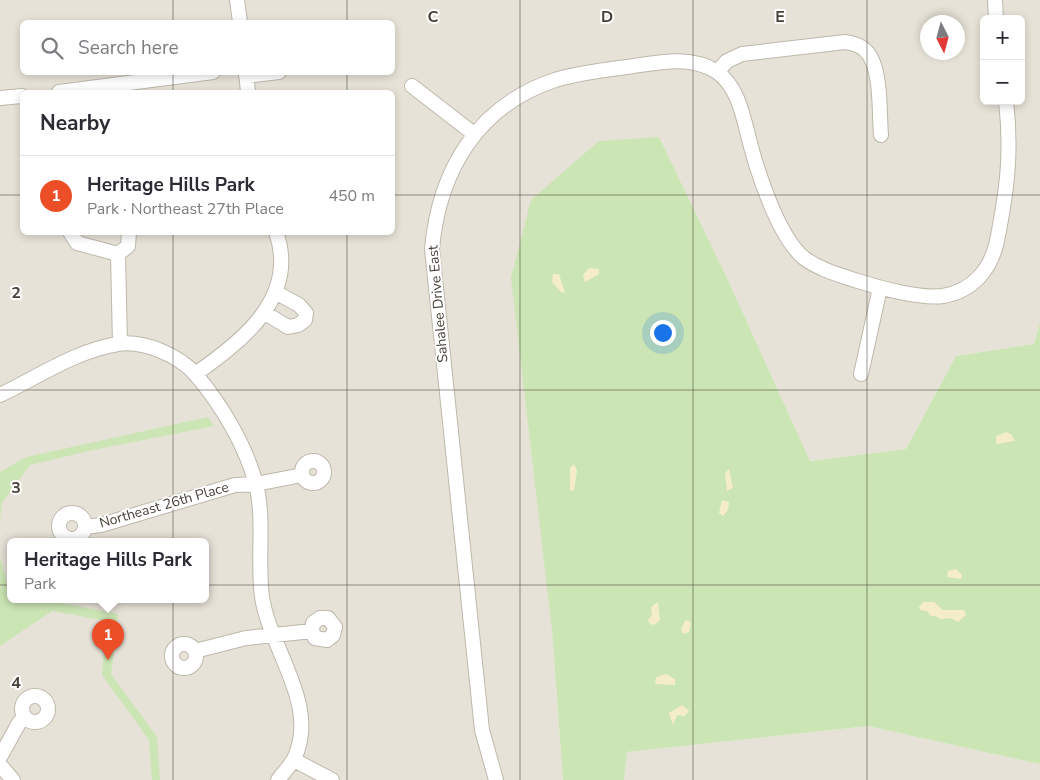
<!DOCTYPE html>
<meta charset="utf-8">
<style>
:root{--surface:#fff;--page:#f2f2f3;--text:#2b2b33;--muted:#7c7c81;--line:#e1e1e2;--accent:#ec4e27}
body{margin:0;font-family:"Nunito Sans",sans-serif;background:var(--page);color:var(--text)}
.controls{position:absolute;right:15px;top:15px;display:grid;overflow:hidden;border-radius:8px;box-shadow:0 2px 8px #0003}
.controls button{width:45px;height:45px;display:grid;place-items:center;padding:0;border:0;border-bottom:1px solid var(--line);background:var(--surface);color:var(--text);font:25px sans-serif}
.compass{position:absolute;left:920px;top:15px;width:45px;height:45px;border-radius:50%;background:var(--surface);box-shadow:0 2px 8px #0003;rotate:174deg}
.you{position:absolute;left:662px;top:332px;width:18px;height:18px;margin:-12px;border:4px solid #fff;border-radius:50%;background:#1a73e8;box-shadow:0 0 0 8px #1a73e833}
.badge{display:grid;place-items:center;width:32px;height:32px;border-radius:50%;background:var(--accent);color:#fff;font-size:16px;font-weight:700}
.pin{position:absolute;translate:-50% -41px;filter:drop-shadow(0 1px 2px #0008)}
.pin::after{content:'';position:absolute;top:26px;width:18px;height:15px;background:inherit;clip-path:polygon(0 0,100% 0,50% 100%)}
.popup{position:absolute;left:7px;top:538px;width:202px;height:65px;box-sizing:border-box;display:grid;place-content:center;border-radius:8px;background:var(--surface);filter:drop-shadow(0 1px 4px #0005);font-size:16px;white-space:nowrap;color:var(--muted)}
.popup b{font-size:19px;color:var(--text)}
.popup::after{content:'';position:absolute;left:50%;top:100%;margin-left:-10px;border:10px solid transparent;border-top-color:var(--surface)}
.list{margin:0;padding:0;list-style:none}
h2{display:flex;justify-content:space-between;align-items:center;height:65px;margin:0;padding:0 20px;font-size:21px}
h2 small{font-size:16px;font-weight:400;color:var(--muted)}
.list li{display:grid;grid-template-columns:32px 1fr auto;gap:15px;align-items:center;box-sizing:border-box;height:80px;padding:0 20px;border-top:1px solid var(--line)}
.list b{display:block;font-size:19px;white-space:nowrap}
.list p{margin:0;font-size:16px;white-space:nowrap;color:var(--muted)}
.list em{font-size:16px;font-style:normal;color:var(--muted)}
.icon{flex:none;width:28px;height:28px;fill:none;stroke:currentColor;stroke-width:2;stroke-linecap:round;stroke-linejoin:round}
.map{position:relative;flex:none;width:1040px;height:780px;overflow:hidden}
.search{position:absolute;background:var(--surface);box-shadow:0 2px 8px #0003;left:20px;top:20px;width:375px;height:55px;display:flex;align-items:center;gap:12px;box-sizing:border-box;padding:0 18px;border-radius:8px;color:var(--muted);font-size:19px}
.panel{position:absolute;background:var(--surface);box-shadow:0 2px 8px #0003;left:20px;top:90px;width:375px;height:145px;border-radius:8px}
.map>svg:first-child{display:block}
.residential{fill:#e7e2d7;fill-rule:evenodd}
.green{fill:#cce5b4}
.sand{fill:#f5edc7}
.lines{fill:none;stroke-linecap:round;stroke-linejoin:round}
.minor-casing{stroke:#beb8ac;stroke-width:16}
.minor{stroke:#fff;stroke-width:14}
.grid{fill:none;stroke:#464137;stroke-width:1;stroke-opacity:0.55}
.labels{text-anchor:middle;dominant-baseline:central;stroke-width:4;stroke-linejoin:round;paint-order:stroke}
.street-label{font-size:14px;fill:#464137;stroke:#fff}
.grid-label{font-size:16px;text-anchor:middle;font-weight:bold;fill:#464137;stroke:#fff;stroke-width:4;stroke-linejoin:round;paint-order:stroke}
</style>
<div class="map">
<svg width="1040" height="780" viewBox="0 0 1040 780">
<rect width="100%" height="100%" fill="#f3f0e8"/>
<path class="residential" d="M0,0H1040V323L1034,344L956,356L906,449L810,461L727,278L659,137L552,630L563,780H0ZM984,19H1021V101H984ZM22,22H392V72H22ZM928,22H958V52H928ZM22,92H392V232H22ZM11,541H206V599H11Z
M868,726L1040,764V780H624L627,752Z"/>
<path class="green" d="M659,137L727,278L810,461L906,449L956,356L1034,344L1040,323V764L868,726L627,752L624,780H563L552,630L511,278L531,200L599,141Z
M208,417L214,426L93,450L30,465L2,503L0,520V472L26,457Z
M0,556L11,599H41L118,614L111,674L157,737L160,780H152L149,740L102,675L107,621L52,611L0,646Z"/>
<path class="sand" d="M589,268L599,269V274L585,282L583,275Z
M553,274H559L565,293L561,292L552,282Z
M1006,432L1011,434L1015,441L996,444V436Z
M574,464L577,471L574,490L570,491V468Z
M729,469L733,488L727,491L725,473Z
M722,500L729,502L728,510L723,516L719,513Z
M956,569L962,575L961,579L947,577L948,571Z
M658,602L660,620L654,625L650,624L648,620L652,615L651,607Z
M923,602H934L943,610H964L966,615L958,622L950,618L940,619L936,616H931L927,611L920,610L919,607Z
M689,620L691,624L689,632L683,634L681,629L685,621Z
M666,674L675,679V685L655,684L656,677Z
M682,705L689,711L685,716L677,715L673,725L669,713Z"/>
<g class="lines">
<defs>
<path id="minor" d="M237,0L240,22
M995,0L996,19
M246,72L248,92
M717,72L727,61L742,54L845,42C852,43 861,45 866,51C882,67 879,112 881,135
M246,76L279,72
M412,86L474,134
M59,92L213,72
M0,98L22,96
M70,232L77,243L118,254L128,246L129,232
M118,254L120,344
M265,313L288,327L298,325L305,320L306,313L299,305L275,292
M195,374C242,342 299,297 276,232
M861,374L880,288
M0,395C38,377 75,351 118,344C143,340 179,355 196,375C221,404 246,446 256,484C265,520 257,560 262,597C270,650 320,705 294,759C290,766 283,773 278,780
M302 472a11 11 0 1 1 22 0a11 11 0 1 1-22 0Z
M59 526a13 13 0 1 1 26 0a13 13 0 1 1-26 0Z
M85,527L101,525L235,485L256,484L302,475
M172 656a12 12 0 1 1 24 0a12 12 0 1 1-24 0Z
M195,651L246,638L312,631L313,623L320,618H328L335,627L333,635L327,640L315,638L312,631
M22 709a13 13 0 1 1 26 0a13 13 0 1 1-26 0Z
M0,757L19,723L24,717
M294,760L332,780
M0,765L13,780
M496,780L482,730L432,249C439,171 477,106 555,80C578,73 603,70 627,67C656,63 690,54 717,72C736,85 742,111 747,131C755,165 777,236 804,258C820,270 840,275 858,281C879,288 921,299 943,296C973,291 991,269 997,241C1007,190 1012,153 1006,101"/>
</defs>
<use href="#minor" class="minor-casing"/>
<use href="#minor" class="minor"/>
</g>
<path class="grid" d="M173,0V22M347,0V22M520,0V780M693,0V780M867,0V780M173,72V92M347,72V92M0,195H22M392,195H1040M173,232V780M347,232V780M0,390H1040M0,585H1040"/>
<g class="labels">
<g class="street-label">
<text transform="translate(438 304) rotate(-95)">Sahalee Drive East</text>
<text transform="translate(164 505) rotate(-16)">Northeast 26th Place</text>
</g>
</g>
<g class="grid-label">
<text x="433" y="22">C</text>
<text x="607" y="22">D</text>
<text x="780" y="22">E</text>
<text x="16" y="298">2</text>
<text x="16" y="493">3</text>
<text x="16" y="688">4</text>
</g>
</svg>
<div class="controls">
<button>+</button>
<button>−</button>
</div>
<svg class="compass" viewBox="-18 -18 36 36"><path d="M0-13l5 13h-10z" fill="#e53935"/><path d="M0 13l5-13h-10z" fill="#7c7c81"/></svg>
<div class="you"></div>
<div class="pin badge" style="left:108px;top:660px">1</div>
<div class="popup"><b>Heritage Hills Park</b>Park</div>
<div class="search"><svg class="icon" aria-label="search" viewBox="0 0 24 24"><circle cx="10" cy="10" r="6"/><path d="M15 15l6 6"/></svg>Search here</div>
<section class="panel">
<h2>Nearby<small></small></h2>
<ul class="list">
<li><span class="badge">1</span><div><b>Heritage Hills Park</b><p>Park · Northeast 27th Place</p></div><em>450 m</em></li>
</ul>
</section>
</div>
